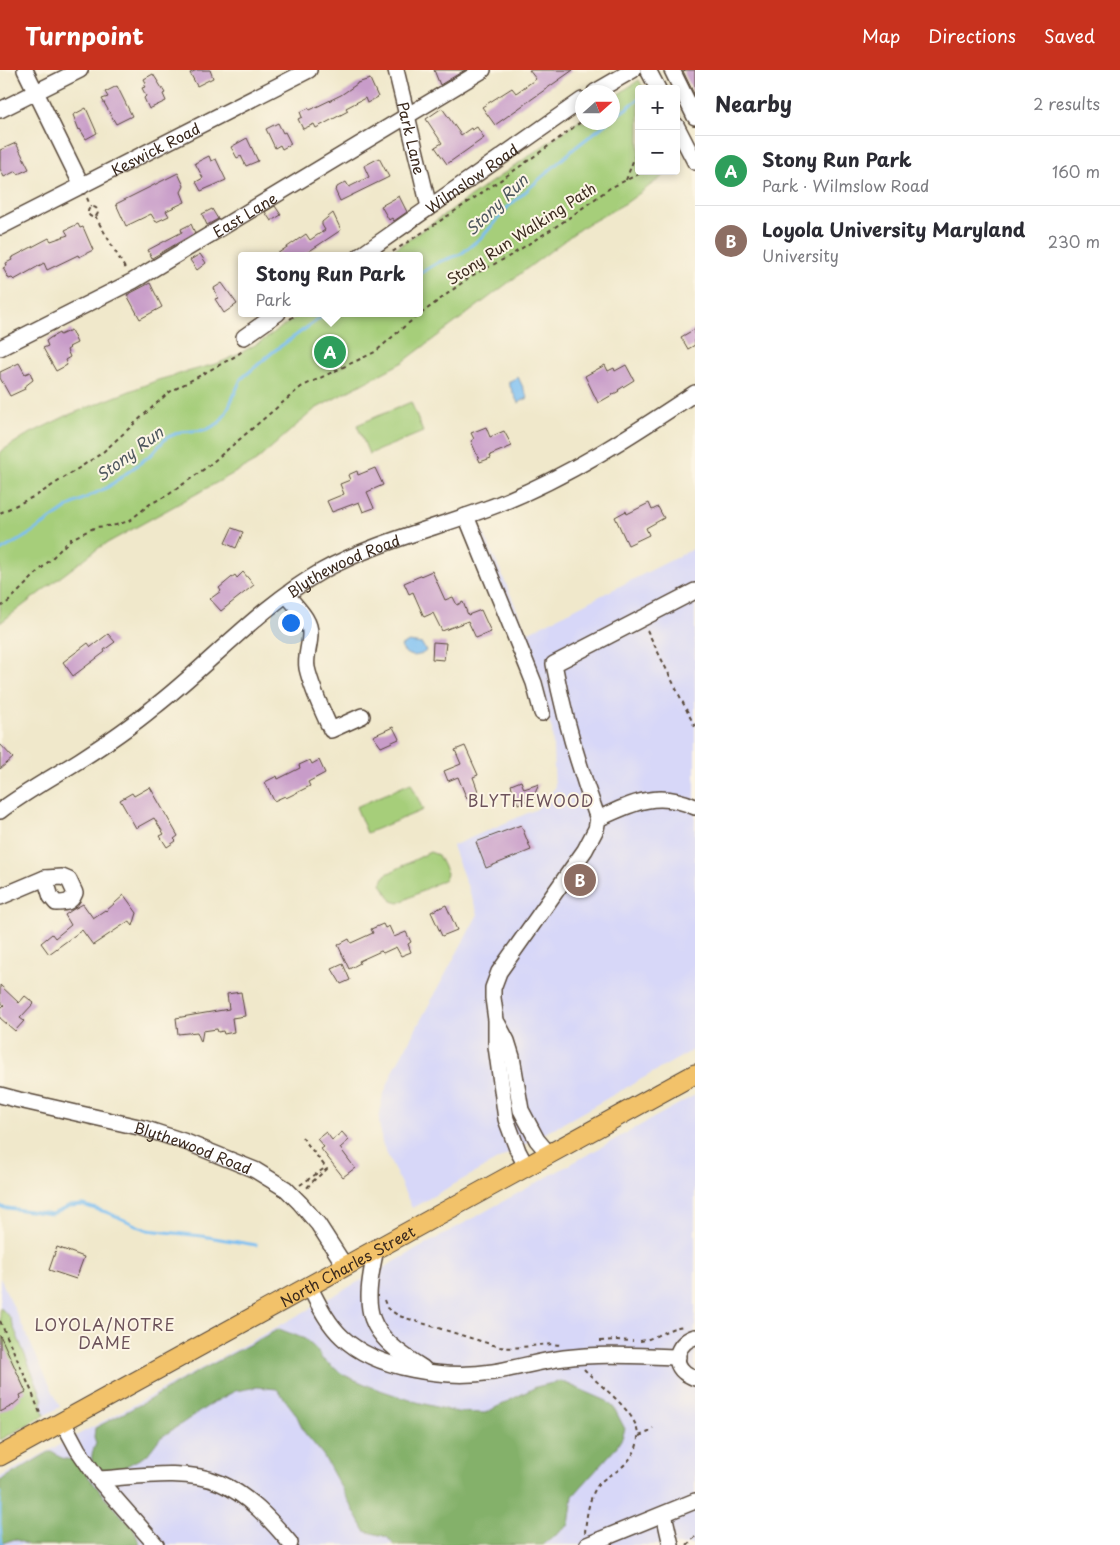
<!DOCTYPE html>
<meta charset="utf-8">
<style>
:root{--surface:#fff;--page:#f7f7f7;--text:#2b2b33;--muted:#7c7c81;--line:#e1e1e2;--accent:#c8321e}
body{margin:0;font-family:"Playpen Sans",sans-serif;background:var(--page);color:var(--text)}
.controls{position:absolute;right:15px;top:15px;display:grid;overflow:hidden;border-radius:5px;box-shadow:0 2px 8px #0003}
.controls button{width:45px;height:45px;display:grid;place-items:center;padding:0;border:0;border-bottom:1px solid var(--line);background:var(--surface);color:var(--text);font:25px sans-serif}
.compass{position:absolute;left:575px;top:15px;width:45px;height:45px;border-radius:50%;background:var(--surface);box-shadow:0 2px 8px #0003;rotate:69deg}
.you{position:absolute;left:290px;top:552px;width:18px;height:18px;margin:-12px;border:4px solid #fff;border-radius:50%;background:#1a73e8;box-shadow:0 0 0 8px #1a73e833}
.badge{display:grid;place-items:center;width:32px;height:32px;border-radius:50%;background:var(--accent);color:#fff;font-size:16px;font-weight:700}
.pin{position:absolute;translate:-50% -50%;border:2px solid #fff;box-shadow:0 1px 5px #0006}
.popup{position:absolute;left:238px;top:182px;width:185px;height:65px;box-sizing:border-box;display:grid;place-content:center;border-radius:5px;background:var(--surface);filter:drop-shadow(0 1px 4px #0005);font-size:16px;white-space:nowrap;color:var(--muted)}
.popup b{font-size:19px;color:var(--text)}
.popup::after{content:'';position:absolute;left:50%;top:100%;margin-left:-10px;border:10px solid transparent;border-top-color:var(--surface)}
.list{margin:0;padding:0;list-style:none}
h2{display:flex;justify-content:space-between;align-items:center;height:65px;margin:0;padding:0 20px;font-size:21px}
h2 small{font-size:16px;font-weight:400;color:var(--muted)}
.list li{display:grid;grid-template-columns:32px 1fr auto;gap:15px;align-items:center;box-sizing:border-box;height:70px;padding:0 20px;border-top:1px solid var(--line)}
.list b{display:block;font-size:19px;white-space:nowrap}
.list p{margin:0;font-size:16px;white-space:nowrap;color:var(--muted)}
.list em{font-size:16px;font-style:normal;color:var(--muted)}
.map{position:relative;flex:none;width:695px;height:1475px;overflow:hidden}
header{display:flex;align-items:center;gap:30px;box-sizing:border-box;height:70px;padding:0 25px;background:var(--accent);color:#fff}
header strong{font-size:24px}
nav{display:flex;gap:28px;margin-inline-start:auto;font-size:18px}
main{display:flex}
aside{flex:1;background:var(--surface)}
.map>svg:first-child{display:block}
.built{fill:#d7d7f8}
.green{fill:#a6ce7a;stroke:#707c4c}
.forest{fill:#84b16a;stroke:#606e44}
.water{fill:#7cbff2;stroke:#5c7488}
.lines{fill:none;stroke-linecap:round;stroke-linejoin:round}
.stream{stroke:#7cbff2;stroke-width:3}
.building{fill:#c89cc9}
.minor-casing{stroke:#564638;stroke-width:18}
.major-casing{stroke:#564638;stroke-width:21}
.path{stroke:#564638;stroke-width:2;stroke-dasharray:4 4;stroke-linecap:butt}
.minor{stroke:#fff;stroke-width:15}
.major{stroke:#f2c26a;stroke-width:19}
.labels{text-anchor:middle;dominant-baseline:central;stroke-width:4;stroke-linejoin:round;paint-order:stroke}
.street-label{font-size:15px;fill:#3b2a1e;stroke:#fcf5e5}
.water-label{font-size:16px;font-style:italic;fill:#4e575e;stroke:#fcf5e5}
.neighbourhood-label{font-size:16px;letter-spacing:1px;fill:#6c525a;stroke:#fcf5e5}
</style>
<header>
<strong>Turnpoint</strong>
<nav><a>Map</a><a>Directions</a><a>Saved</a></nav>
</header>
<main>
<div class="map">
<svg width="695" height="1475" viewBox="0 0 695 1475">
<rect width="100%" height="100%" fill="#fcf5e5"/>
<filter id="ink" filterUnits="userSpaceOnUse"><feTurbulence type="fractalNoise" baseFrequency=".02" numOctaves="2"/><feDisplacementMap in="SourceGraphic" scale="10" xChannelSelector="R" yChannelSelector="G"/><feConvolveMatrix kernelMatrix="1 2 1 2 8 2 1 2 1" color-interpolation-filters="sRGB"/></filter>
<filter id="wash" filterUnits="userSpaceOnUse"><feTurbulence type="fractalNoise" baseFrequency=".0096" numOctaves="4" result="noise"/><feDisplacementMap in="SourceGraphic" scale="20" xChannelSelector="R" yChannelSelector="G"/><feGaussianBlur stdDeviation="1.12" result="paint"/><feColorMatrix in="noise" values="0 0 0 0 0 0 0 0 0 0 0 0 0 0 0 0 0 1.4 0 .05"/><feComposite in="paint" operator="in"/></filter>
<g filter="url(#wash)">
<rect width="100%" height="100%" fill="#f0e8cb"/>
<path class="built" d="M478,449L527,563L695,478V979L412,1138L382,1073L379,1051L382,1029L393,1001L478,844L452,776L537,739L555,718L552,659L464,454Z
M695,1025V1475H0V1407L275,1258Z
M0,1208L60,1337L0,1370Z"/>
<path class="green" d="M639,10L644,19H639V101H670L626,133L581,158L403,292L315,339L256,391L100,477L0,553V382L25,366L66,346L158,310L219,293L237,285L262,271L302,243H419V186H385L582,49V52H612L613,28Z
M411,332L423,362L369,384L357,355Z
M411,713L423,740L367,763L356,737Z
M430,782L438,785L447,803L445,809L399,833L392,831L381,814L385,805Z
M0,1237L10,1248L43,1330L41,1337L45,1345L0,1370Z"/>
<path class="forest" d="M279,1259L305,1269L317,1280L322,1289L344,1305L374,1318L413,1331L456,1342L485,1343L536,1317L561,1311L607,1331L614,1338L625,1359L622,1368L615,1379L573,1426L569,1455L543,1475H394L387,1467L365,1461L323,1385L304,1362L296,1344L277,1319L257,1317L235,1321L211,1334L160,1368L147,1385L117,1401C107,1403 89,1398 92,1385C92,1381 95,1377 96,1373L94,1367L95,1358L147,1331L184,1309Z
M49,1382H54C59,1389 66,1389 75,1390L112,1436L133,1457L140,1475H28L15,1469L0,1474V1411Z"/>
<path class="water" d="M518,307L528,328L518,333L508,312Z
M409,572L422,574L426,581C418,588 405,588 401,576Z"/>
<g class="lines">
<path class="stream" d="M612,49L639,29
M419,204L439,192L461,184L483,166L508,137L576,77L608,52
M0,481L28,465L71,435L108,417L152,384L166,368L180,362L206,360L219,353L226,343L241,309L274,281L327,243
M0,1137L52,1144L70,1136L83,1135L109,1143L147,1160L202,1166L256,1175
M0,1423V1454L2,1475"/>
</g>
<g id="blocks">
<path class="building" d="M197,0H210L213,8L197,16L190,3Z
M434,0H465L440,15Z
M529,0H573L495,55L482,37L512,18L516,23L536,9Z
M686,0H695V26L683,1Z
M153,4L165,23L163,24L166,31L149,39L144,28L146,26L142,18L145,17L143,14L146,13L144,9Z
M370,9L378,27L367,33L365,28L346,38L348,41L316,58L314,54L303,59L298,49L302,47L300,42L309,38L310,40L341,25L357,14V13Z
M117,16L132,46L116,54L102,29L108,27L105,22Z
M86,38L97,63L86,69L80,59L79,60L73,45Z
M442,38L461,65L471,58L472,60L477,57L484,68L447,94L435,77L442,73L426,49Z
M278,53L283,63L285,62L291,74L282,79L280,75L275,78L266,59Z
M247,68L258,91L246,96L241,86L237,88L231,77Z
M16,73L29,99L18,104L16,101L4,107L0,99V80Z
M209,86L211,91L216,89L226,110L201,121L196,112L203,108L195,93Z
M379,88L389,107L340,131L335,120L337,118V117L346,112L349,117L369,107L364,96Z
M178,103L184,116L181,122L185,132L166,141L169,146L156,152L151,144L126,156L116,134Z
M399,126L407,142L394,151L392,148L389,150L381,136Z
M275,136L281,145L271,151L265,142Z
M212,139L218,149L207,155L202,144Z
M333,143L341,160L302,186H274L306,164L310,170L325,160L322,155V152Z
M78,154L80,158L83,157L93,180L79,187L78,185L47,200L44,193L14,210L12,208L9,209L3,198L7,196L6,193L12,190L11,188L49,168L51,171L68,165L65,160Z
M191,154L195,163L152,188L148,180L182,162L181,159Z
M200,184L206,193L197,200L190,190Z
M150,213L162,237L140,249L127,225Z
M222,213L237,234L224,243L215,229L218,228L214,218Z
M695,259V275L688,279L681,267Z
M71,260L77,273L69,277L70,278L67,280L70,287L65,290L67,295L56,301L43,278L48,276L46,271L50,268L59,263L60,265Z
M19,293L25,304L30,302L33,310L24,317L25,319L10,326L0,308V302Z
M605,295L608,301L614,298L615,301L626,295L634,310L618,320L619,321L598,333L585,306Z
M486,357L490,367L504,361L512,376L490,385L491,388L480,392L471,371L474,369L471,363Z
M375,398L383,415L367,422L374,438L363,442L359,432L332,442L327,431L344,424L340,414L350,410L348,405L357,401L358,405Z
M649,433L652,440L658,437L664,448L646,458L649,465L628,475L615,447L626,441L627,444Z
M232,458L243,462L236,478L225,473Z
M432,501L445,530L453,527L457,535L463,532L468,545L481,540L491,562L476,568L468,551L442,561L433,543L424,547L413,522L409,524L404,513Z
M243,502L254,515L221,541L210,529L221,521L219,518L231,508L235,505L237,508Z
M108,564L115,572L104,580L105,582L73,606L63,592L88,573L91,577Z
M433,572L446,573L444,590L432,589Z
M393,657L399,669L381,677L373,666Z
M0,674L13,688L0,699Z
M465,676L478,705L473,707L479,724L467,729L458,707L448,711L444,701L461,694L455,680Z
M310,690L312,694L319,690L325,703L308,712L310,716L286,728L285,726L274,731L265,712L277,706L278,709L300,698L299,695Z
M521,711L524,719L539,714L533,728L518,734L511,715Z
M150,717L178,766L174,769L176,771L167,777L160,766L164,764L154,748L136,758L120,730L132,723L134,726Z
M521,755L531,780L486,798L476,772Z
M124,825L137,843L133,856L129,851L93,875L82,860L49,884L41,873L52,864L55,868L71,855L65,845L72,840L83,834L93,848L105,840L106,841Z
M446,835L457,860L442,866L431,842Z
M383,854L385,858L389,856L394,867L406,862L411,872L408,874L411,882L401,886L396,877L383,883L381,881L359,891L360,893L349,899L338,875L349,869L351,873L373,863L371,859Z
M343,894L350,910L341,914L332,899Z
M0,915L19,933L25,926L34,933L20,948L24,951L15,961L0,948V939L4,935L0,932Z
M241,922L245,946L232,948L234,962L224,964L223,961L218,962L217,959L203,961L201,972L197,962L178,964L176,948L229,939L227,924Z
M326,1062L332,1070L342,1062L349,1070L340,1078L355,1098L343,1107L321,1079L324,1077L317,1069Z
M57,1177L84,1187L76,1209L49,1200Z
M0,1265L26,1322L20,1325L21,1328L12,1336L0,1342Z"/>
</g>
</g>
<g filter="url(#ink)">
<use href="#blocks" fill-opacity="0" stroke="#564638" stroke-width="1"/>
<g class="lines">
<defs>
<g id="minor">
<path d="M25,0L82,116"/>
<path id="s1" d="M396,0L429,137"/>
<path d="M648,0L658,19"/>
<path d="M672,0L695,47"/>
<path d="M595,22L633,0"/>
<path d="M0,40L80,0"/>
<path d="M676,55L695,92"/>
<path id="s2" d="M0,157L309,0"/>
<path id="s3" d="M360,186L582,30"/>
<path d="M244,267L278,243"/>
<path id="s4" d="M0,278L133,211L483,0"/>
<path d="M466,446L526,593L534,613L542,643"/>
<path d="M287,525C295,536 311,549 310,564C310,576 305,586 307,598C312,620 322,640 331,660L362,646"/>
<path id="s5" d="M0,741C25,722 53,707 80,690C105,674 130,657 153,638C210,594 259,537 322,501C377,471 441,457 499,434C569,406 632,365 695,323"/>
<path d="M598,749C579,698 564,647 554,594L695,521"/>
<path d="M62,807L69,810L75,823C71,833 66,833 56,833L51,827L45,808Z"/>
<path d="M0,827L45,808"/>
<path d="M498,954L507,971L512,987L521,1040L537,1070L549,1084"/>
<path id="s6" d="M0,1025L19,1030L143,1058L186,1072L255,1100L286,1119L300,1133L318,1154L345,1196"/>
<path d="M526,1096L518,1081L506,1049L496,976V950L493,928V918L499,902L585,780L596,759L598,749C632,733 658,720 695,737"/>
<path d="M376,1179C362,1243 365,1262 423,1298"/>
<path d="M309,1216C318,1233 327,1253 342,1267C376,1300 447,1309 493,1302C517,1298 540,1291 564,1288C601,1283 640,1286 678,1287"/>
<path d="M695,1267C680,1271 670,1290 684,1302C687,1305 691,1306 695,1308"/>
<path d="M63,1352L78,1380L98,1409L156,1475"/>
<path d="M98,1409C134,1407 186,1398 220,1413C248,1425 271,1450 290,1473"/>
<path d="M664,1444L671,1475"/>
<path d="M587,1475L695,1431"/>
</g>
<g id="major">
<path id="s7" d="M0,1386L695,1004"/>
</g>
</defs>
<use href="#minor" class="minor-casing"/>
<use href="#major" class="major-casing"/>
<path class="path" d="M626,110L639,75
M87,128L91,137
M88 142a5 5 0 1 1 10 0a5 5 0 1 1-10 0Z
M95,146L126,200
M386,186C453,143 519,99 582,51
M290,249L298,243
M0,443L39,424L102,383L168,323L234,287L244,280
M0,537L8,532L71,469L96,457L116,455L129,451L150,434L168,425L207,397L301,317L375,282L406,255L471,206L508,187L566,150L610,118L645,101
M647,560L695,657
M302,1067L327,1099L312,1112L306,1119
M300,1115L325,1098
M384,1230L387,1238L399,1246L500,1277C521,1280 540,1272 561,1275
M0,1251L31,1320L41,1346
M600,1271L617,1270L633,1271
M640,1271C656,1269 668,1257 685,1256
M584,1299C599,1315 617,1327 630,1345C646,1367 636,1387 617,1401C610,1405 603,1409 598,1415C589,1427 586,1448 585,1463
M639,1366L649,1362L653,1358
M687,1475L695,1467"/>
<use href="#minor" class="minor"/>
<use href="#major" class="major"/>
</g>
</g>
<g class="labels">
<g class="street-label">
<text stroke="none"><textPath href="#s1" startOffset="70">Park Lane</textPath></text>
<text stroke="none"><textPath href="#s2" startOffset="174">Keswick Road</textPath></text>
<text stroke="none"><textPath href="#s3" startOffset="136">Wilmslow Road</textPath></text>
<text stroke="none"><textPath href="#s4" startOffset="279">East Lane</textPath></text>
<text transform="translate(521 163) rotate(-33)">Stony Run Walking Path</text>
<text stroke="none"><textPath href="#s5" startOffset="424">Blythewood Road</textPath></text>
<text stroke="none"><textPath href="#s6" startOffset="200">Blythewood Road</textPath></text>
<text stroke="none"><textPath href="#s7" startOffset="396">North Charles Street</textPath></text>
</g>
<g class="water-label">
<text transform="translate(496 134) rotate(-44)">Stony Run</text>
<text transform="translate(129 383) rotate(-37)">Stony Run</text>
</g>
<g class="neighbourhood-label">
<text x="531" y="730">BLYTHEWOOD</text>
<text x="105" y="1254">LOYOLA/NOTRE<tspan x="105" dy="18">DAME</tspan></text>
</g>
</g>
</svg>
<div class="controls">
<button>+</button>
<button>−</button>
</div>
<svg class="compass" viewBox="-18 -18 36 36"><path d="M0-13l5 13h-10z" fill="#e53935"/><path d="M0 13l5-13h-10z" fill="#7c7c81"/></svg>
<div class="you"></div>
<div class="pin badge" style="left:330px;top:282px;background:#2e9e5b">A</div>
<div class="popup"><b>Stony Run Park</b>Park</div>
<div class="pin badge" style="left:580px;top:810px;background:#8d6e63">B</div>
</div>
<aside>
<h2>Nearby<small>2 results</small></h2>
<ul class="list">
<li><span class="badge" style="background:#2e9e5b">A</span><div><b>Stony Run Park</b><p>Park · Wilmslow Road</p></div><em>160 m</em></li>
<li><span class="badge" style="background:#8d6e63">B</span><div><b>Loyola University Maryland</b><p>University</p></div><em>230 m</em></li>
</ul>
</aside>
</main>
